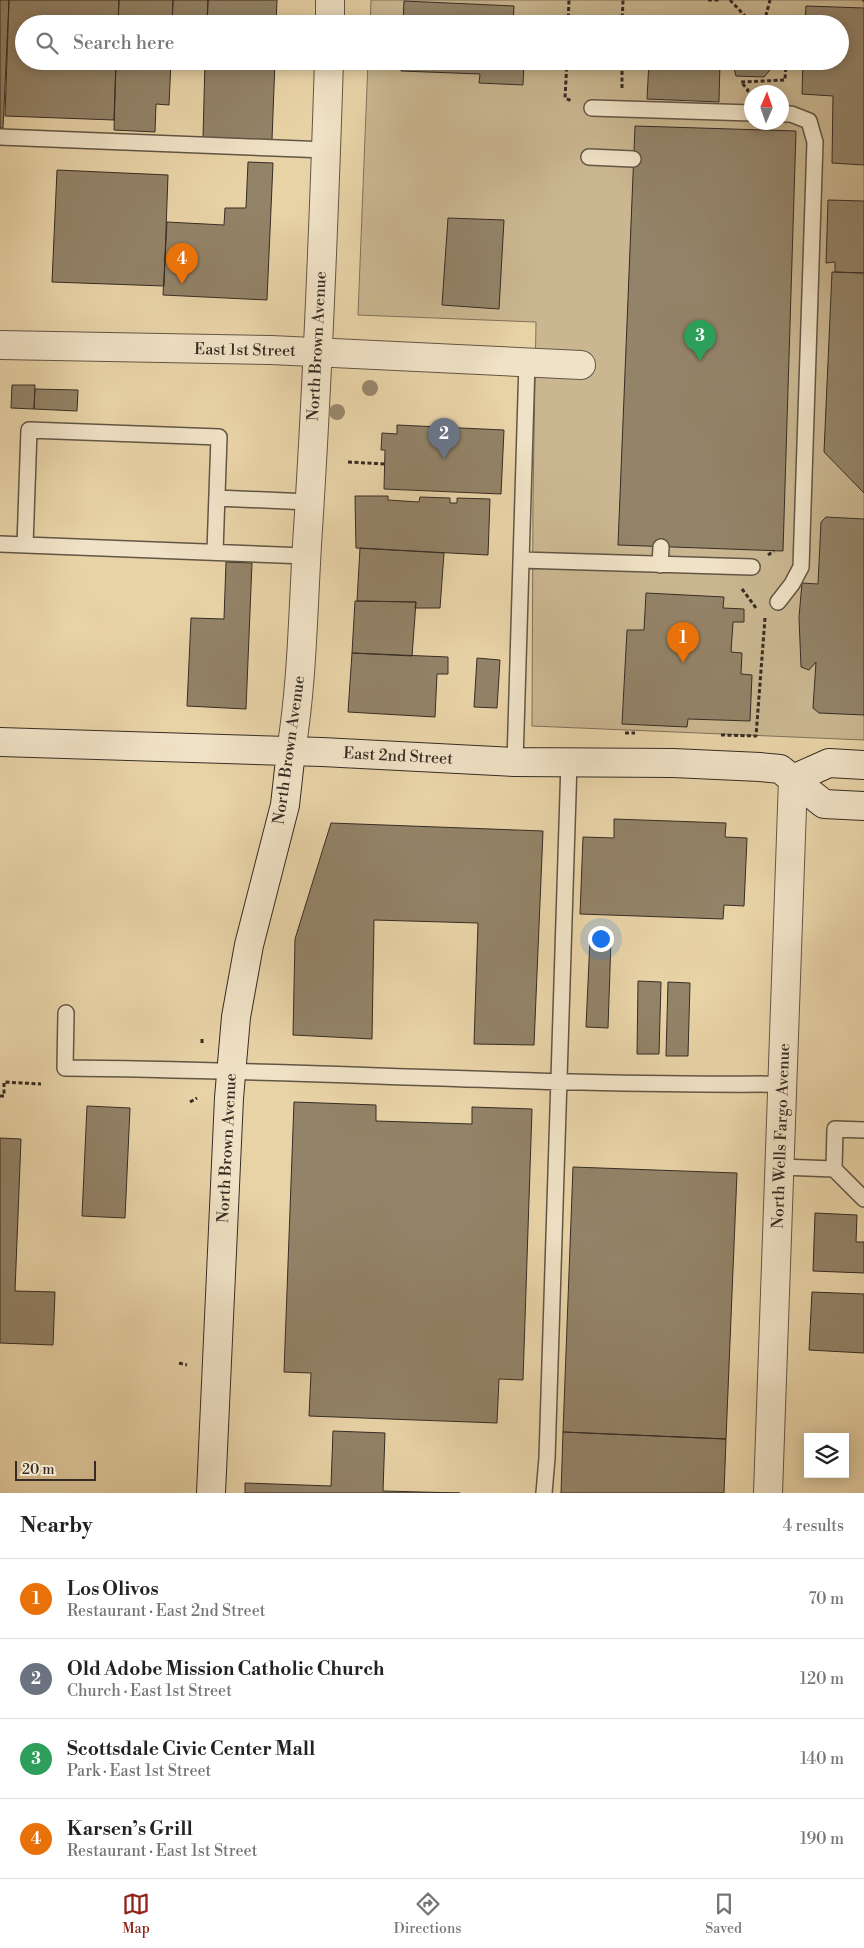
<!DOCTYPE html>
<meta charset="utf-8">
<style>
:root{--surface:#fff;--page:#f6f6f6;--text:#222;--muted:#767676;--line:#e0e0e0;--accent:#8f2418}
body{margin:0;font-family:"Libre Bodoni",serif;background:var(--page);color:var(--text)}
.controls{position:absolute;right:15px;bottom:15px;display:grid;overflow:hidden;border-radius:0px;box-shadow:0 2px 12px #0003}
.controls button{width:45px;height:45px;display:grid;place-items:center;padding:0;border:0;border-bottom:1px solid var(--line);background:var(--surface);color:var(--text);font:25px sans-serif}
.compass{position:absolute;left:744px;top:85px;width:45px;height:45px;border-radius:50%;background:var(--surface);box-shadow:0 2px 12px #0003;rotate:2deg}
.scale{position:absolute;left:15px;bottom:12px;width:81px;box-sizing:border-box;padding-left:5px;border:2px solid #362c24;border-top:0;font-size:14px;line-height:18px;white-space:nowrap;color:#362c24;-webkit-text-stroke:4px #f0e2c6;paint-order:stroke}
.you{position:absolute;left:600px;top:938px;width:18px;height:18px;margin:-12px;border:4px solid #fff;border-radius:50%;background:#1a73e8;box-shadow:0 0 0 8px #1a73e833}
.badge{display:grid;place-items:center;width:32px;height:32px;border-radius:50%;background:var(--accent);color:#fff;font-size:16px;font-weight:700}
.pin{position:absolute;translate:-50% -41px;filter:drop-shadow(0 1px 2px #0008)}
.pin::after{content:'';position:absolute;top:26px;width:18px;height:15px;background:inherit;clip-path:polygon(0 0,100% 0,50% 100%)}
.list{margin:0;padding:0;list-style:none}
h2{display:flex;justify-content:space-between;align-items:center;height:65px;margin:0;padding:0 20px;font-size:21px}
h2 small{font-size:16px;font-weight:400;color:var(--muted)}
.list li{display:grid;grid-template-columns:32px 1fr auto;gap:15px;align-items:center;box-sizing:border-box;height:80px;padding:0 20px;border-top:1px solid var(--line)}
.list b{display:block;font-size:19px;white-space:nowrap}
.list p{margin:0;font-size:16px;white-space:nowrap;color:var(--muted)}
.list em{font-size:16px;font-style:normal;color:var(--muted)}
.icon{flex:none;width:28px;height:28px;fill:none;stroke:currentColor;stroke-width:2;stroke-linecap:round;stroke-linejoin:round}
.map{position:relative;flex:none;width:864px;height:1493px;overflow:hidden}
.search{position:absolute;background:var(--surface);box-shadow:0 2px 12px #0003;left:15px;right:15px;top:15px;height:55px;display:flex;align-items:center;gap:12px;box-sizing:border-box;padding:0 18px;border-radius:28px;color:var(--muted);font-size:19px}
.sheet{height:385px;background:var(--surface)}
nav{display:flex;justify-content:space-around;align-items:center;box-sizing:border-box;height:70px;border-top:1px solid var(--line);background:var(--surface);font-size:14px;color:var(--muted)}
nav a{display:grid;justify-items:center;gap:2px}
nav .on{color:var(--accent)}
.map>svg:first-child{display:block}
.green{fill:#cab791;stroke:#80725a;fill-rule:evenodd}
.building{fill:#938368;stroke:#362c24}
.lines{fill:none;stroke-linecap:round;stroke-linejoin:round}
.lane-casing{stroke:#625645;stroke-width:18}
.street-casing{stroke:#625645;stroke-width:30}
.secondary-casing{stroke:#362c24;stroke-width:30}
.path{stroke:#362c24;stroke-width:3;stroke-dasharray:4 2.5;stroke-linecap:butt}
.lane{stroke:#f0e2c6;stroke-width:15}
.street{stroke:#f0e2c6;stroke-width:28}
.secondary{stroke:#f0e2c6;stroke-width:28}
.tree{fill:#97876b}
.labels{text-anchor:middle;dominant-baseline:central;stroke-width:4;stroke-linejoin:round;paint-order:stroke}
.street-label{font-size:16px;fill:#362c24;stroke:#f0e2c6}
</style>
<div class="map">
<svg width="864" height="1493" viewBox="0 0 864 1493">
<rect width="100%" height="100%" fill="#e8d3a7"/>
<filter id="stains"><feTurbulence type="fractalNoise" baseFrequency=".004" numOctaves="4"/><feColorMatrix values="0 0 0 0 .2 0 0 0 0 .09 0 0 0 0 .02 0 0 0 .5 -.17"/></filter>
<radialGradient id="worn" r=".72"><stop offset=".6" stop-color="#630" stop-opacity="0"/><stop offset="1" stop-color="#630" stop-opacity=".3"/></radialGradient>
<path class="green" d="M371,0H864V740L532,726L533,496L536,322L358,315L368,61H840V24H370ZM752,92H782V122H752Z"/>
<path class="building" d="M0,0H9L3,128H0Z
M9,0H119L118,24H24V61H116L114,120L5,116Z
M119,0H173L172,24H118Z
M173,0H208L207,24H172Z
M208,0H277L276,24H207Z
M404,1L514,6L513,24H403Z
M806,6L864,8V165L832,163L833,96L802,94L803,61H840V24H805Z
M116,61H171L169,105L156,104L155,132L114,130Z
M205,61H275L272,140L203,138Z
M401,61H524L523,85L479,83L480,74L401,71Z
M649,61H720L719,102L647,99Z
M732,61H778L764,77L736,76Z
M635,126L796,131L783,551L618,545Z
M248,162L273,163L267,300L163,295L167,222L224,225L225,208H246Z
M57,170L168,175L164,286L52,282Z
M828,200L864,201V273L835,272V262L826,263Z
M448,218L504,220L499,309L442,305Z
M832,272L864,273V493L824,452Z
M12,385H35L34,409L11,408Z
M35,389L78,390L77,411L34,409Z
M397,425L504,430L501,494L384,489L385,450H381L382,433L397,434Z
M355,496H388V500L419,502L420,497L450,498V503H457V498L490,499L488,555L356,548Z
M826,517L864,519V715L819,713L813,708L816,662L809,670L801,667L799,617L802,583L818,584L821,522Z
M360,548L444,553L440,608H415L416,602L357,601Z
M226,562L252,563L246,709L187,706L191,618L224,619Z
M646,593L724,597L723,608L744,609V622H733L731,652L742,653L741,674L752,675L750,721L688,719L687,727L622,724L627,630H644Z
M355,601L416,602L412,656L352,653Z
M352,653L448,657V674H437L435,717L348,712Z
M477,658L500,660L497,708L474,707Z
M614,819L726,823L725,837L747,838L744,906L724,905L723,919L580,914L583,837L614,838Z
M331,823L543,831L534,1045L474,1044L478,923L374,920L372,1039L293,1035L295,939Z
M590,939L611,940L608,1028L586,1027Z
M638,981L661,982L659,1054H637Z
M668,982L690,983L688,1056H666Z
M294,1102L376,1105V1121L472,1124V1107L532,1109L523,1380L499,1379L497,1423L309,1416L311,1373L284,1372Z
M87,1106L130,1108L125,1218L82,1216Z
M0,1138L21,1139L15,1291L55,1292L53,1345L0,1343Z
M573,1167L737,1173L726,1439L563,1432Z
M815,1213L857,1215L856,1242H864V1273L813,1271Z
M812,1292L864,1294V1353L809,1350Z
M333,1431L385,1433L383,1491L460,1493H245V1483L331,1486Z
M563,1432L726,1439L724,1493H561Z"/>
<g class="lines">
<defs>
<path id="lane" d="M592,108L752,113
M0,137L326,150
M589,157L633,159
M217,498L309,502
M0,544L306,556
M25,545L29,430L219,437L215,552
M521,560L752,567
M660,565L661,547
M778,602L792,584L801,567L815,142L809,121L791,114H782
M515,762L527,362
M66,1013L65,1068C304,1070 543,1086 783,1084
M781,1167L834,1169L864,1199
M834,1169L835,1129L864,1130
M544,1493L547,1458L569,762"/>
<path id="street" d="M330,24V0
M0,345L271,350L581,365
M291,751C303,678 303,603 308,529C318,373 324,217 329,61
M768,1493L793,779"/>
<path id="secondary" d="M0,742L322,752L515,762L673,763L760,767L780,769L824,804L864,806
M793,779L829,763L864,765
M211,1493L229,1098L236,1017L249,945L285,805L291,751"/>
</defs>
<use href="#lane" class="lane-casing"/>
<use href="#street" class="street-casing"/>
<use href="#secondary" class="secondary-casing"/>
<path class="path" d="M708,0H721
M730,0L746,17L765,19L770,0
M863,0L864,1
M765,19L769,24
M568,24L569,0
M622,24L623,0
M567,61L565,98L572,101
M622,88V61
M747,92L748,90L741,82L785,80L786,61
M348,462L385,464
M768,555L774,551
M742,589L756,608
M625,733H635
M721,735L756,736L765,618
M202,1043V1039
M0,1096H4V1082L41,1084
M190,1102L197,1098
M179,1363L187,1365"/>
<use href="#lane" class="lane"/>
<use href="#street" class="street"/>
<use href="#secondary" class="secondary"/>
</g>
<g class="tree">
<circle cx="370" cy="388" r="8"/>
<circle cx="337" cy="412" r="8"/>
</g>
<g class="labels">
<g class="street-label">
<text transform="translate(317 346) rotate(-87)">North Brown Avenue</text>
<text transform="translate(245 350) rotate(1)">East 1st Street</text>
<text transform="translate(289 750) rotate(-82)">North Brown Avenue</text>
<text transform="translate(398 756) rotate(3)">East 2nd Street</text>
<text transform="translate(781 1136) rotate(-88)">North Wells Fargo Avenue</text>
<text transform="translate(227 1148) rotate(-87)">North Brown Avenue</text>
</g>
</g>
<rect width="100%" height="100%" filter="url(#stains)"/>
<rect width="100%" height="100%" fill="url(#worn)"/>
</svg>
<div class="controls">
<button><svg class="icon" aria-label="layers" viewBox="0 0 24 24"><path d="M12 4l9 5-9 5-9-5zM3 14l9 5 9-5"/></svg></button>
</div>
<svg class="compass" viewBox="-18 -18 36 36"><path d="M0-13l5 13h-10z" fill="#e53935"/><path d="M0 13l5-13h-10z" fill="#767676"/></svg>
<div class="scale">20 m</div>
<div class="you"></div>
<div class="pin badge" style="left:683px;top:663px;background:#e8710a">1</div>
<div class="pin badge" style="left:444px;top:459px;background:#6b7280">2</div>
<div class="pin badge" style="left:700px;top:361px;background:#2e9e5b">3</div>
<div class="pin badge" style="left:182px;top:284px;background:#e8710a">4</div>
<div class="search"><svg class="icon" aria-label="search" viewBox="0 0 24 24"><circle cx="10" cy="10" r="6"/><path d="M15 15l6 6"/></svg>Search here</div>
</div>
<section class="sheet">
<h2>Nearby<small>4 results</small></h2>
<ul class="list">
<li><span class="badge" style="background:#e8710a">1</span><div><b>Los Olivos</b><p>Restaurant · East 2nd Street</p></div><em>70 m</em></li>
<li><span class="badge" style="background:#6b7280">2</span><div><b>Old Adobe Mission Catholic Church</b><p>Church · East 1st Street</p></div><em>120 m</em></li>
<li><span class="badge" style="background:#2e9e5b">3</span><div><b>Scottsdale Civic Center Mall</b><p>Park · East 1st Street</p></div><em>140 m</em></li>
<li><span class="badge" style="background:#e8710a">4</span><div><b>Karsen’s Grill</b><p>Restaurant · East 1st Street</p></div><em>190 m</em></li>
</ul>
</section>
<nav>
<a class="on"><svg class="icon" aria-label="map" viewBox="0 0 24 24"><path d="M3 6l6-2 6 2 6-2v14l-6 2-6-2-6 2zM9 4v14M15 6v14"/></svg>Map</a>
<a><svg class="icon" aria-label="directions" viewBox="0 0 24 24"><path d="M12 3l9 9-9 9-9-9zM9 14v-3h6M13 9l2 2-2 2"/></svg>Directions</a>
<a><svg class="icon" aria-label="saved" viewBox="0 0 24 24"><path d="M7 4h10v16l-5-4-5 4z"/></svg>Saved</a>
</nav>
